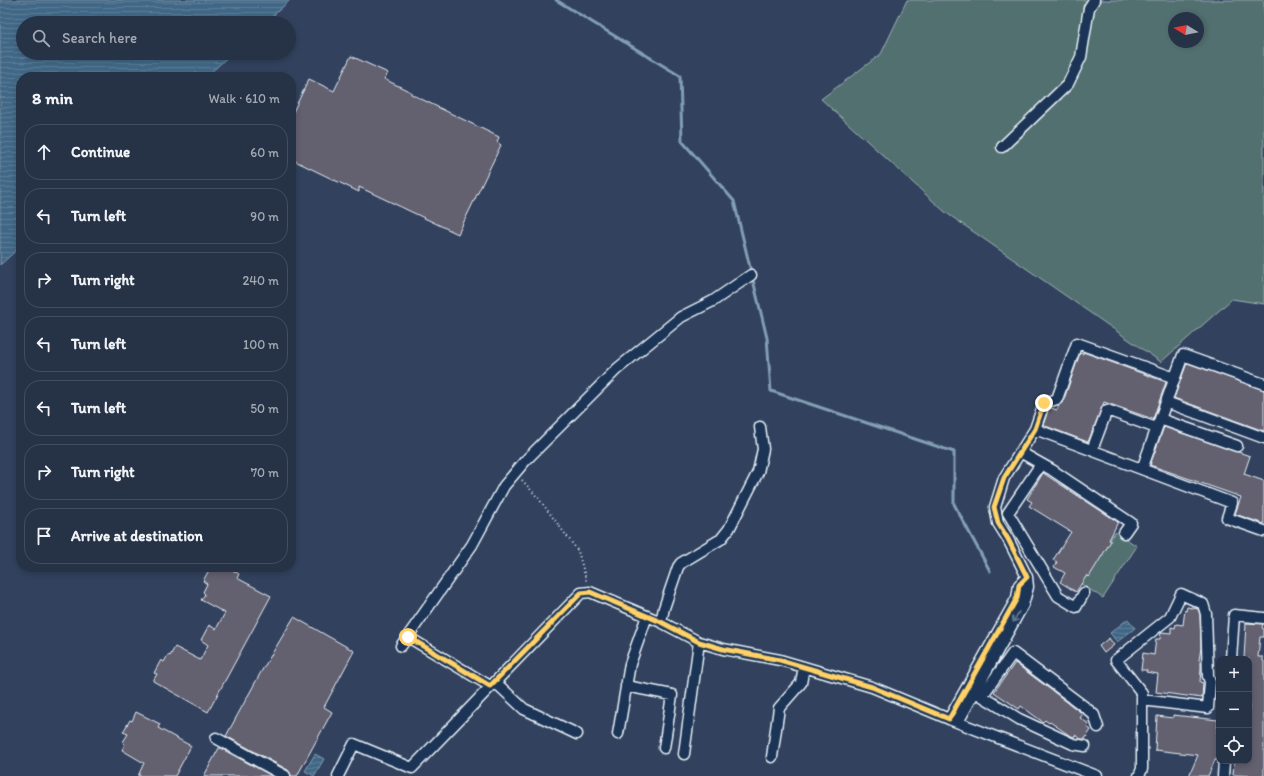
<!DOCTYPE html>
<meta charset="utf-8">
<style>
:root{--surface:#263246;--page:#323e51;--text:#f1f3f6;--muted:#a4aab3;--line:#424d5f}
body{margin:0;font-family:Itim,sans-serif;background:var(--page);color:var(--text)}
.controls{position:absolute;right:12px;bottom:12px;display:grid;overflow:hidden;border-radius:8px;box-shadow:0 2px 6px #0003}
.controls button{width:36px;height:36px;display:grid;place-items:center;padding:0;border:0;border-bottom:1px solid var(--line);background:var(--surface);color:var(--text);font:20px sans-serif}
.compass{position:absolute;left:1168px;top:12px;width:36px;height:36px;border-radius:50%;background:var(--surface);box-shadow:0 2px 6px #0003;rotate:280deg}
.stop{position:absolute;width:12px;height:12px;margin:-9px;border:3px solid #ffd166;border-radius:50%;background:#fff}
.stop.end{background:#ffd166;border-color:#fff;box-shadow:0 1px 4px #0008}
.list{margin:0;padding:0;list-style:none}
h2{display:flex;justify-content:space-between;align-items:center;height:52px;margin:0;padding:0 16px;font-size:17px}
h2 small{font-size:13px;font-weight:400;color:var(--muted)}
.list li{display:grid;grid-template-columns:26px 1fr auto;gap:12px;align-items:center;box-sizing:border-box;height:56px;margin:0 8px 8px;padding:0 8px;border:1px solid var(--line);border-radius:16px}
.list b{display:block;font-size:15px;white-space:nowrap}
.list em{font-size:13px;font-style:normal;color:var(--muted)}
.icon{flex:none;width:22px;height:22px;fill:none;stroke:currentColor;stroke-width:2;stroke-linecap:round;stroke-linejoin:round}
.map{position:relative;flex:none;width:1264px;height:776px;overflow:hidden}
.search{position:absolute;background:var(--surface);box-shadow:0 2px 6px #0003;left:16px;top:16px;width:280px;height:44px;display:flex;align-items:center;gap:10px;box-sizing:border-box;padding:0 14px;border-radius:22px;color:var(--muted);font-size:15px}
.panel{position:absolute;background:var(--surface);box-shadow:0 2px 6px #0003;left:16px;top:72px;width:280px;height:500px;border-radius:16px}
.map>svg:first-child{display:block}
.green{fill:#52706f;stroke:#9db0b4;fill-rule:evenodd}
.water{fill:url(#water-rules);stroke:#839fb4}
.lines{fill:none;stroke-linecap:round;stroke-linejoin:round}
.stream{stroke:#839fb4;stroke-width:3}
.building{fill:#646070;stroke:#e8f1f8}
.street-casing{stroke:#e8f1f8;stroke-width:13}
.path{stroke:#e8f1f8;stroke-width:2;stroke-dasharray:1 3;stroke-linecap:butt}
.street{stroke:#1d3557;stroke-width:10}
.oneway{stroke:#64778f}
.route{stroke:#ffd166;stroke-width:5}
</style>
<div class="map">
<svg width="1264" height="776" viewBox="0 0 1264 776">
<defs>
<pattern id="water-rules" width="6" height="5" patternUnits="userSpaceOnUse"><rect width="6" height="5" fill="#3f6886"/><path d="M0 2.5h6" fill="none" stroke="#5b7e98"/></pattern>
</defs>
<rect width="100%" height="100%" fill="#32425e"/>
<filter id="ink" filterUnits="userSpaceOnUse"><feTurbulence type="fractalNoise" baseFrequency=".025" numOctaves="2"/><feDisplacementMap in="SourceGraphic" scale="8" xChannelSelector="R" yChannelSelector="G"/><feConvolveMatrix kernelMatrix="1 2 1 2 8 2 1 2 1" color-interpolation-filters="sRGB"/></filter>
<g filter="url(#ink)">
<path class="green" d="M907,0H1264V304L1232,299L1161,362L945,212L821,99L881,54ZM1174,18H1198V42H1174Z
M1115,532L1137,546L1103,598L1081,584Z"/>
<path class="water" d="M0,0H290L265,23H23V53H232L206,77H21V246L0,265Z
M1128,619L1135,628L1117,642L1110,633Z
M315,754L324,759L314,776L305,771Z"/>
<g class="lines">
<path class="stream" d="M556,0L680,76L682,141L734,201L767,338L771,391L954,452V504L990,571"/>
</g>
<path class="building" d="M351,56L388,73L384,79L411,92V94L499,137L497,142L501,145L458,234L359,187V192L291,159V116L309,79L334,91Z
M1083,352L1166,382L1153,419L1104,402L1088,442L1043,425L1049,408H1051L1057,410L1059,405L1063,402L1080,353L1083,354Z
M1187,363L1264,390V431L1174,398Z
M1164,427L1250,456L1244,474L1264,481V524L1235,514L1241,497L1150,465Z
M1043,473L1118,522L1109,540L1111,541L1089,577L1087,575L1076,592L1060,582L1065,573L1054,567L1057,562L1053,560L1071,532L1029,506L1032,502L1027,499Z
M213,567H227L239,574L237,578L271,596L208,712L153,681L157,674L154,673L161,660L164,662L168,655L170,656L175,647L200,660L208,645L201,640L209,625L216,629L225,613L201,600L205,594L203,592L207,584L203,581L209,570L211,571Z
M1187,607L1198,609L1200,615L1201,648L1199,660L1201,661V669L1200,682L1203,683L1202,698L1156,692L1158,674L1146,672L1147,670H1141L1143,653L1154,655L1156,639H1160L1161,632L1171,633V627L1175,628L1176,624L1183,625L1185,610L1186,611Z
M294,617L354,651L324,707L332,712L297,776H291L288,770L226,736L261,672Z
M1246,623L1263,624L1262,628L1264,629V637H1260L1258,657H1263V661H1264V776L1233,775L1234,761H1249V659H1244Z
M1109,638L1114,645L1104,653L1099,646Z
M1015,663L1083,714L1080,718L1089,724L1087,727L1091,730L1085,739H1081L1075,735L1074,737L1069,735L1050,722L1049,723L1045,720L1043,722L1021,706L1019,709L994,692Z
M136,712L160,724L158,728L191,746L175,776H138L144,763L122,750L125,744L123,742L128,734L123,732L130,720L132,721Z
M1173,715L1218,720L1217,733H1219V739L1217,760H1215L1208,776H1189L1198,755L1155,750L1157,716L1173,718Z
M219,748H220L272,776H204Z"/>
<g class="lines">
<defs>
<path id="street" d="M1002,147L1068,84L1081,57L1089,8L1094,0
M1166,402L1264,438
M1160,419L1237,446
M1035,429L1232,503L1227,518L1264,531
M1092,450L1107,410L1156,428
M1020,452L1052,470L1131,523L1124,533
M1041,464L1008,513L1058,596L1076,607L1084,593
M1142,469L1183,355L1264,384
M1027,577L1008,539L998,523L995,507L1004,478L1035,429L1044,403L1057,399L1077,343L1175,378
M661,622L664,608L678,567L681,563L721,539L729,529L758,472L763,449L760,427
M408,637L490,686
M401,646L472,545L504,486L525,461L617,369L681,317L713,301L751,275
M1231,659L1234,615L1264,618
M495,682L524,709L577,734
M626,686L672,695L664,748
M977,693L1019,719L1073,744L1085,746
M982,696L1013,653L1086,708L1094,715L1098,727
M949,719L1017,598L1019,585L1027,577L1028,587L1023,605L958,722
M618,734L630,664L647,616
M216,738L285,776
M684,754L699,642
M772,757L779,708L801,683L804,667
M338,776L354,744L412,768L581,593L590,592L661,622L699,642L723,649L780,660L872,687L949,719L1097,776
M1139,776L1142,769V693L1116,660L1170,617L1181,594L1203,604L1206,614L1208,676L1210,682L1208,708L1142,700
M1223,776L1224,761"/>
</defs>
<use href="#street" class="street-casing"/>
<path class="path" d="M522,480L539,499L578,551L587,583"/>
<use href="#street" class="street"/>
</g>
<defs><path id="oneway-shaft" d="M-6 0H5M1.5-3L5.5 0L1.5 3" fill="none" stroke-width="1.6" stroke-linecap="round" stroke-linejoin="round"/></defs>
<use class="oneway" href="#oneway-shaft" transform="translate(1016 617) rotate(119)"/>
</g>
<g class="lines" filter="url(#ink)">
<path class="route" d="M408,637L490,686L581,593L590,592L661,622L699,642L723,649L780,660L872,687L949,719L1017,598L1019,585L1027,577L1008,539L998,523L994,507L1004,478L1035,429L1044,403"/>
</g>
</svg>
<div class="controls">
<button>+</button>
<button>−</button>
<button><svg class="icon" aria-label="locate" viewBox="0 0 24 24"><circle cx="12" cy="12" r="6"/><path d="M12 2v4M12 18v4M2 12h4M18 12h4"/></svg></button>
</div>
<svg class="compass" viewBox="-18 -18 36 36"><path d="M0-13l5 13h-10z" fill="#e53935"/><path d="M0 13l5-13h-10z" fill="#a4aab3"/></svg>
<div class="stop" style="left:408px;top:637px"></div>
<div class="stop end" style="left:1044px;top:403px"></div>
<div class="search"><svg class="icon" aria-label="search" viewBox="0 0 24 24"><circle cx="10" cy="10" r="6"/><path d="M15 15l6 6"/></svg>Search here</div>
<section class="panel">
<h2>8 min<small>Walk · 610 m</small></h2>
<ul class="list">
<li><svg class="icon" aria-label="ahead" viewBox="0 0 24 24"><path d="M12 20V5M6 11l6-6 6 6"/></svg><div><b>Continue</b></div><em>60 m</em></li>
<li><svg class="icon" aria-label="left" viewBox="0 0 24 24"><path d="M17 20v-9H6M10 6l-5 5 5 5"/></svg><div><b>Turn left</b></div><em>90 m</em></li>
<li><svg class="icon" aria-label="right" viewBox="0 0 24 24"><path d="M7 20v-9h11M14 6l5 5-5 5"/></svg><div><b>Turn right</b></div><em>240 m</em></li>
<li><svg class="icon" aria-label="left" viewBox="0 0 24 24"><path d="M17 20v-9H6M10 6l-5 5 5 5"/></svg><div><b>Turn left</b></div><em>100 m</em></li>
<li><svg class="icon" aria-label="left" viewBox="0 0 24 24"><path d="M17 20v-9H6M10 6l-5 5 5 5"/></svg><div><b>Turn left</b></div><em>50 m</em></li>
<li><svg class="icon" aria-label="right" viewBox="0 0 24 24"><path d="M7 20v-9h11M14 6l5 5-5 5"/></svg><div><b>Turn right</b></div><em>70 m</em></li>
<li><svg class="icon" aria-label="arrive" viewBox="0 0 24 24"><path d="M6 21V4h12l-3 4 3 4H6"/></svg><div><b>Arrive at destination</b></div></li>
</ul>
</section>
</div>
